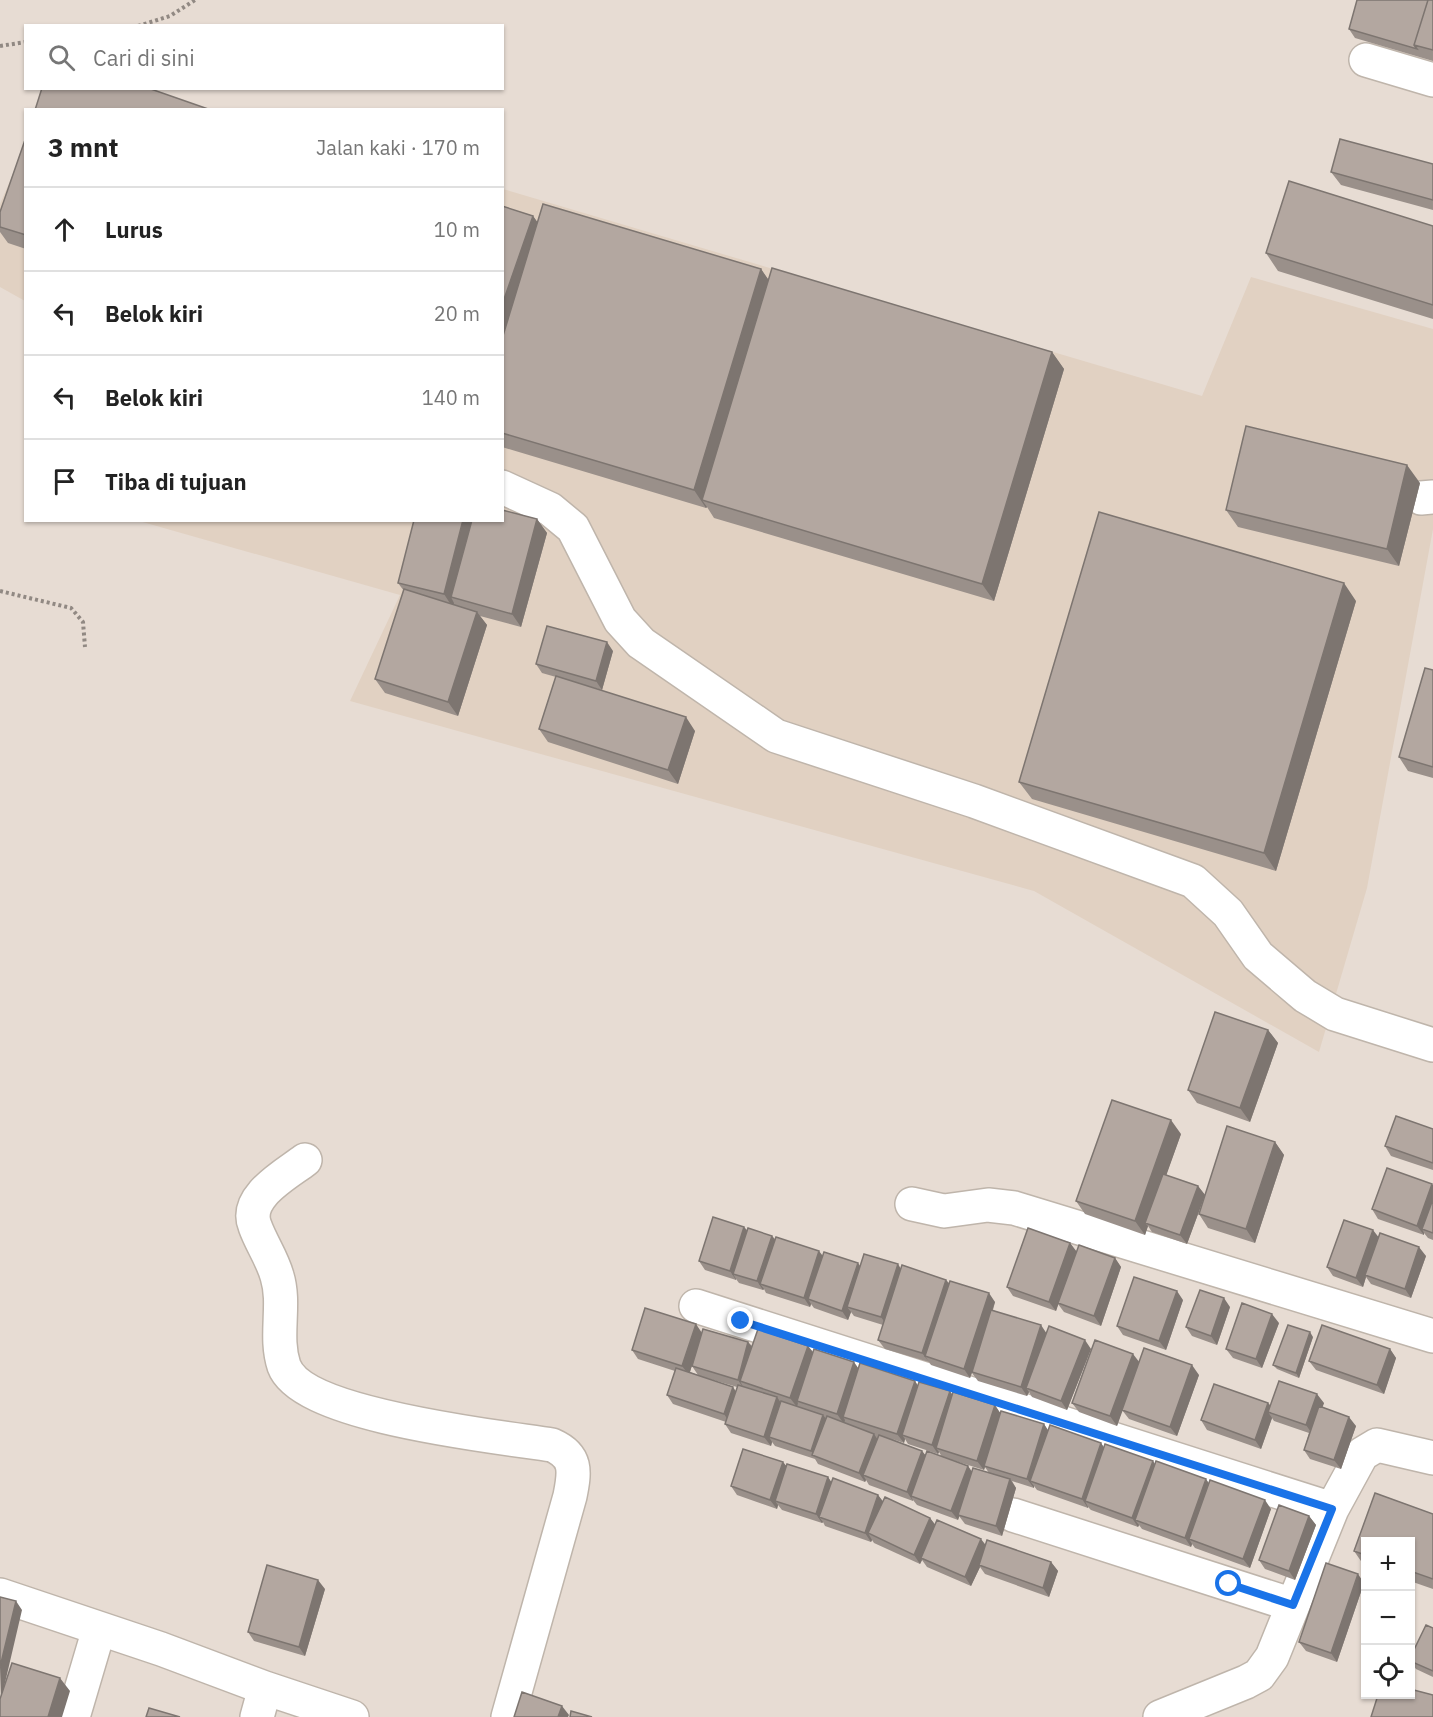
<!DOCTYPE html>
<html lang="id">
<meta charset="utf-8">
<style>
:root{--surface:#fff;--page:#f6f6f6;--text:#222;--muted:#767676;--line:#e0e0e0}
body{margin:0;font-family:"IBM Plex Sans",sans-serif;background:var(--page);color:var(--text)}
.controls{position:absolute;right:18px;bottom:18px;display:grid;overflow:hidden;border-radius:0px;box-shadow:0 2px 4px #0004}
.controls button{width:54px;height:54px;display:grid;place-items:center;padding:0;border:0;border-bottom:2px solid var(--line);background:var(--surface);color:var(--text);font:30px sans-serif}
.stop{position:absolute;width:18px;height:18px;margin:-14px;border:4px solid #1a73e8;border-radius:50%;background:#fff}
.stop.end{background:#1a73e8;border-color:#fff;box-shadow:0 2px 6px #0008}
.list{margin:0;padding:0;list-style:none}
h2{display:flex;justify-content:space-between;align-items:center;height:78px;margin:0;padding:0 24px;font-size:26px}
h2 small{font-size:20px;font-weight:400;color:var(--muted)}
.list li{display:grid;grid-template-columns:39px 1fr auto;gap:18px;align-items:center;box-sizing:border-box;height:84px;padding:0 24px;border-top:2px solid var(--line)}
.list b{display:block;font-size:22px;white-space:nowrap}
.list em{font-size:20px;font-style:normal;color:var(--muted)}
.icon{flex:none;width:33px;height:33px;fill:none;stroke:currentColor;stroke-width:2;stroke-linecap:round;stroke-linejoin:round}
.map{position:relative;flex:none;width:1433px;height:1717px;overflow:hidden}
.search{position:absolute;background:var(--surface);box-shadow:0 2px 4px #0004;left:24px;top:24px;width:480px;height:66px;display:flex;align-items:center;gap:15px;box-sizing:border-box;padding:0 21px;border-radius:0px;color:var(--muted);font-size:22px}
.panel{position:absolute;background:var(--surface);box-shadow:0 2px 4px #0004;left:24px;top:108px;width:480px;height:414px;border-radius:0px}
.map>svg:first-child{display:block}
.built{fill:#e1d1c2}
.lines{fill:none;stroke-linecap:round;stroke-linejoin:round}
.minor-casing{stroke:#bfb5ab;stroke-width:36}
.path{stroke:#918983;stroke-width:4;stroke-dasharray:3 3;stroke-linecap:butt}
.minor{stroke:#fff;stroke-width:33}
.wall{fill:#9a908a;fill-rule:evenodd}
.shaded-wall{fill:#7d7570}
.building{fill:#b3a7a0;stroke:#7d7570;stroke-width:1.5}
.route{stroke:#1a73e8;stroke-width:8}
</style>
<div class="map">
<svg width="1433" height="1717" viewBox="0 0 1433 1717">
<rect width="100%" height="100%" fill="#e7dcd3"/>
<path class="built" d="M25,146V301L0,287V204Z
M503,189L1202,396L1251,277L1433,329V529L1367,888L1319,1052L1034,891L350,701L400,595L139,521L502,520Z"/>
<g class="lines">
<defs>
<path id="minor" d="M1366,60L1433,80
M502,487L550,509L573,528L620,620L641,643L776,736L974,801L1193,881L1228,913L1258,956L1305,996L1335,1014L1433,1045
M1421,498L1433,497
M305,1160C287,1174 243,1197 255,1226C261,1243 272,1258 277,1276C286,1305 274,1336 284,1366C303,1417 502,1437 552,1445C577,1456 575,1471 570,1496L508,1717
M912,1204L944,1211L988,1205L1014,1208L1433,1336
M696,1306L1332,1509
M1013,1515L1293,1605
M0,1595L161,1649L265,1688
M73,1717L99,1629
M257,1717L265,1688L352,1717
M1160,1717L1246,1682L1259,1675L1272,1657L1332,1509L1362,1454L1377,1445L1433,1458"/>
</defs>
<use href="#minor" class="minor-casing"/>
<path class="path" d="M138,26L170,16L195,0
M0,46L26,42
M0,591L71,608L83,622L85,647"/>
<use href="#minor" class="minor"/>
</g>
<path class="wall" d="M1433,0V61L1355,38L1349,29Z
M26,137V249L8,243L0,232V212Z
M1433,164V210L1341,185L1331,172Z
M502,206L533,216L538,223L761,269L768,280L1052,352L1064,369L994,601L714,518L707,507L706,508L502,447Z
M1433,226V319L1278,271L1266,253Z
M1420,483L1399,566L1238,527L1226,510Z
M537,519L547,533L521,627L480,616L487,625L458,716L385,693L375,679L404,591L398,583Z
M1356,601L1276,871L1032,799L1019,782Z
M613,651L602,690L584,685L695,731L678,784L548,742L539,729L556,677L542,673L536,664Z
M1433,670V778L1408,771L1399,757Z
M1268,1030L1278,1043L1250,1122L1197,1103L1188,1090Z
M1433,1129V1170L1391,1156L1385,1146Z
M1181,1134L1166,1175L1198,1186L1205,1195L1187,1244L1152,1232L1148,1226L1145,1235L1085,1214L1076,1201Z
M1275,1142L1284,1155L1255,1243L1208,1228L1199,1214Z
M1433,1185V1240L1428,1238L1424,1233V1235L1378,1219L1372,1209Z
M744,1227L747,1230L772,1236L775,1239L823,1256L860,1266L901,1269L946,1280L949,1283L995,1302L993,1310L1046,1333L1091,1349L1067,1410L1032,1397L1029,1392L1027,1396L978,1381L972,1373L970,1378L931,1365L929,1362L885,1349L878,1340L883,1325L854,1316L851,1312L848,1320L814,1308L811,1304L810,1307L766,1293L764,1289L763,1290L739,1283L736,1279V1280L705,1270L699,1261Z
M1378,1238L1426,1256L1411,1298L1371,1284L1366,1277L1363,1287L1333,1276L1327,1267Z
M1070,1243L1076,1252L1115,1258L1121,1267L1101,1326L1064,1312L1058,1304L1056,1311L1013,1296L1007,1287Z
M1183,1300L1166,1350L1123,1335L1117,1326Z
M1230,1307L1217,1345L1192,1336L1186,1327Z
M1279,1323L1262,1368L1233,1358L1226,1349Z
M702,1333L748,1342L752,1346H808L813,1352L859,1369L952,1395L1001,1413L1044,1424L1048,1430L1101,1443L1104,1448L1209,1484L1271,1509L1250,1568L1195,1548L1192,1544L1191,1547L1142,1529L1139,1525L1138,1527L1091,1510L1088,1507V1508L1037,1490L1034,1486V1488L1012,1481L1016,1488L1002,1536L965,1524L959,1516L958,1520L917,1505L913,1500V1501L869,1485L866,1480L865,1482L818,1464L815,1459L775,1446L772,1442L771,1446L731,1433L725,1424L726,1422L673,1404L667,1395L675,1371L638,1359L632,1350ZM700,1339L692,1366L698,1375L690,1372ZM703,1377L737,1387L736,1391ZM892,1439L904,1443L905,1439L908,1444L938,1454L939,1452L942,1457L926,1456L922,1451ZM952,1460L984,1470L985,1467L989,1473L972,1472L968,1466Z
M1313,1337L1299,1378L1277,1369L1273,1365Z
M1390,1349L1396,1358L1384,1394L1316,1370L1309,1361Z
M1139,1362L1199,1375L1177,1436L1129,1419L1122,1410L1117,1426L1079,1412L1072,1403Z
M1268,1403L1270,1405L1324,1403L1322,1407L1356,1426L1341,1469L1310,1459L1304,1450L1309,1433L1274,1421L1272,1418L1261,1449L1207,1430L1201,1420Z
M783,1462L787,1467L828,1477L831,1482L878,1495L883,1502L930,1518L935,1525L985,1545L1051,1562L1058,1571L1049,1597L985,1574L980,1567L971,1586L927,1567L922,1560L920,1564L874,1543L872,1540L871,1542L825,1526L823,1522L822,1523L782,1510L778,1505L777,1509L737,1495L731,1486Z
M1375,1493L1433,1514V1589L1410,1581V1542H1365V1565L1363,1564L1354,1551Z
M1309,1516L1316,1525L1295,1580L1265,1569L1259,1560Z
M1364,1583L1337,1662L1306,1651L1299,1642Z
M325,1589L305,1656L254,1641L248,1632Z
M1433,1628V1677L1416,1669L1410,1661V1658Z"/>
<path class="shaded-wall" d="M533,216L545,233L502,358V305Z
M761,269L773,286L702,500L707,507L706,508L694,490Z
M1052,352L1064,369L994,601L982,584Z
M1407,465L1420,483L1399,566L1387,549Z
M537,519L547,533L521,627L512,614Z
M463,520H476L451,597L454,603L453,608L444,594Z
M1344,583L1356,601L1276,871L1264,853Z
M477,612L487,625L458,716L448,702Z
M607,642L613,651L602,690L596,681Z
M686,717L695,731L678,784L668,770Z
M1268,1030L1278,1043L1250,1122L1240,1108Z
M1171,1120L1181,1134L1149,1224L1145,1223L1148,1226L1145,1235L1135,1221Z
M1275,1142L1284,1155L1255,1243L1246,1229Z
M1432,1184L1433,1185V1208L1422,1229L1424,1233V1235L1417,1226Z
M1198,1186L1205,1195L1187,1244L1180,1235Z
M744,1227L751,1236L733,1274L736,1279V1280L730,1271Z
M1373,1230L1380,1239L1365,1275L1366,1277L1363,1287L1356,1278Z
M772,1236L779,1245L760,1284L764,1289L763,1290L757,1281Z
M1070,1243L1077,1252L1056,1311L1049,1302Z
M1419,1247L1426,1256L1411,1298L1405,1289Z
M819,1251L826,1260L808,1299L811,1304L810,1307L804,1298Z
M1115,1258L1121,1267L1101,1326L1094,1316Z
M858,1263L865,1273L847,1307L851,1312L848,1320L842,1311Z
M898,1264L904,1274L888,1327L881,1317Z
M946,1280L953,1289L925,1356L929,1362L922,1353Z
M1177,1291L1183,1300L1166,1350L1159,1341Z
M989,1293L995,1302L970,1378L964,1369Z
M1224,1298L1230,1307L1217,1345L1211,1336Z
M1272,1314L1279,1323L1262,1368L1256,1359Z
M696,1324L702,1333L689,1375L682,1366Z
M1041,1325L1047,1334L1026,1388L1029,1392L1027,1396L1021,1387Z
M1310,1332L1313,1337L1299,1378L1296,1373Z
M1085,1340L1091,1349L1067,1410L1061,1401Z
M748,1342L755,1351L740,1381L744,1389L738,1380Z
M808,1346L815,1355L797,1401L798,1403L797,1407L790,1398Z
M1390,1349L1396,1358L1384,1394L1377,1385Z
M1133,1354L1140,1363L1117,1426L1110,1416Z
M854,1362L861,1372L843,1417L845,1420L844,1424L837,1414Z
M1192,1365L1199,1375L1177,1436L1170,1427Z
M915,1381L921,1390L902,1435L905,1439L904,1443L897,1434Z
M733,1387L739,1396L730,1423L724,1414Z
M950,1391L956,1400L936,1448L939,1452L938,1454L932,1445Z
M1317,1394L1324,1403L1313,1435L1306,1425Z
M777,1397L783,1406L769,1437L772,1442L771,1446L764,1437Z
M1268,1403L1275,1412H1268L1272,1418L1261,1449L1255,1440Z
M995,1405L1001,1414L984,1470L977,1461Z
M823,1415L830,1424L815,1456L811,1451Z
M1349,1417L1356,1426L1341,1469L1334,1460Z
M1044,1424L1050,1434L1030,1481L1034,1486V1488L1027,1479Z
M874,1434L880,1443L863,1475L866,1480L865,1482L859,1473Z
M1101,1443L1107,1452L1085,1501L1088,1507V1508L1082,1499Z
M922,1451L929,1460L911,1496L913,1501L907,1492Z
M1153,1461L1159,1470L1135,1520L1139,1525L1138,1527L1132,1518Z
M783,1462L790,1471L775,1501L778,1505L777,1509L770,1500Z
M968,1466L974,1475L958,1520L951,1511Z
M828,1477L834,1486L819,1517L823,1522L822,1523L816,1514Z
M1010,1479L1016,1488L1002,1536L996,1526Z
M1206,1479L1213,1489L1189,1539L1192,1544L1191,1547L1185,1538Z
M878,1495L885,1504L868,1533L872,1540L871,1542L865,1533Z
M1265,1500L1271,1509L1250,1568L1243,1559Z
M1309,1516L1316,1525L1295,1580L1289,1571Z
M930,1518L937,1527L921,1558L922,1560L920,1564L914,1555Z
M981,1539L988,1548L979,1565L980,1567L971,1586L965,1577Z
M1051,1562L1058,1571L1049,1597L1043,1588Z
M1358,1574L1364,1583L1337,1662L1331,1653Z
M318,1580L325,1589L305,1656L299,1647Z
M16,1601L22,1610L1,1700L0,1667Z
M60,1678L70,1691L62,1717H48Z
M562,1706L569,1715L568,1717H558Z"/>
<path class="building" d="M1357,0H1428L1414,45L1417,49L1349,29Z
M1428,0H1433V50L1414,45Z
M42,88H148L211,110H35Z
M26,137V235L0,227V212Z
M1340,139L1433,164V200L1331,172Z
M1289,181L1433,226V305L1266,253Z
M543,204L761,269L694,490L502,433V339Z
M502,206L533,216L502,305Z
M772,268L1052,352L982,584L702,500Z
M1246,426L1407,465L1387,549L1226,510Z
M502,510L537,519L512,614L451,597L472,520H502Z
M1099,512L1344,583L1264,853L1019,782Z
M414,520H463L444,594L398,583Z
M404,589L477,612L448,702L375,679Z
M547,626L607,642L596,681L536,664Z
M1425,668L1433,670V767L1399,757Z
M556,676L686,717L668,770L539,729Z
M1215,1012L1268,1030L1240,1108L1188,1090Z
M1112,1100L1171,1120L1135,1221L1076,1201Z
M1396,1116L1433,1129V1163L1385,1146Z
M1227,1126L1275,1142L1246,1229L1199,1214Z
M1387,1168L1432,1184L1417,1226L1372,1209Z
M1163,1174L1198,1186L1180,1235L1145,1223Z
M1433,1199V1233L1422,1229Z
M713,1217L744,1227L730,1271L699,1261Z
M1344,1220L1373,1230L1356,1278L1327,1267Z
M748,1228L772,1236L757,1281L733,1274Z
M1028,1228L1070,1243L1049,1302L1007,1287Z
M1380,1233L1419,1247L1405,1289L1365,1275Z
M776,1237L819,1251L804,1298L760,1284Z
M1079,1245L1115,1258L1094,1316L1058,1303Z
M824,1252L858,1263L842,1311L808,1299Z
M864,1254L898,1264L881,1317L847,1307Z
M902,1265L946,1280L922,1353L878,1340Z
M1134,1277L1177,1291L1159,1341L1117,1326Z
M950,1281L989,1293L964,1369L925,1356Z
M1200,1290L1224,1298L1211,1336L1186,1327Z
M1242,1303L1272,1314L1256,1359L1226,1349Z
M645,1308L696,1324L682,1366L632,1350Z
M991,1310L1041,1325L1021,1387L972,1372Z
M1288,1325L1310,1332L1296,1373L1273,1365Z
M1322,1325L1390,1349L1377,1385L1309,1361Z
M1049,1326L1085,1340L1061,1401L1026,1388Z
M703,1329L748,1342L738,1380L692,1366Z
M758,1329L808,1346L790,1398L740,1381Z
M1095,1340L1133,1354L1110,1416L1072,1403Z
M1144,1348L1192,1365L1170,1427L1122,1410Z
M814,1349L854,1362L837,1414L797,1401Z
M860,1363L915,1381L897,1434L843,1417Z
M676,1368L733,1387L724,1414L667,1395Z
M1279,1381L1317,1394L1306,1425L1268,1412Z
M919,1382L950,1391L932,1445L902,1435Z
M1214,1384L1268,1403L1255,1440L1201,1420Z
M738,1385L777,1397L764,1437L725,1424Z
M953,1392L995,1405L977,1461L936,1448Z
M781,1401L823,1415L811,1451L769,1437Z
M1319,1406L1349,1417L1334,1460L1304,1450Z
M1001,1411L1044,1424L1027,1479L984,1466Z
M827,1416L874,1434L859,1473L812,1455Z
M1050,1425L1101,1443L1082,1499L1030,1481Z
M879,1435L922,1451L907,1492L863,1475Z
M1105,1444L1153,1461L1132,1518L1085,1501Z
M743,1449L783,1462L770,1500L731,1486Z
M927,1451L968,1466L951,1511L911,1496Z
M1156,1461L1206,1479L1185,1538L1135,1520Z
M787,1464L828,1477L816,1514L775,1501Z
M973,1468L1010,1479L996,1526L958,1515Z
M833,1478L878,1495L865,1533L819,1517Z
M1210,1480L1265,1500L1243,1559L1189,1539Z
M1375,1493L1433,1514V1579L1410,1571V1542H1365V1555L1354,1551Z
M885,1497L930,1518L914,1555L868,1533Z
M1279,1505L1309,1516L1289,1571L1259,1560Z
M937,1520L981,1539L965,1577L921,1558Z
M987,1540L1051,1562L1043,1588L979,1565Z
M1326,1563L1358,1574L1331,1653L1299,1642Z
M267,1565L318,1580L299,1647L248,1632Z
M0,1597L16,1601L0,1667Z
M1426,1625L1433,1628V1671L1410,1661V1658Z
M12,1663L60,1678L48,1717H0V1699Z
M1410,1689L1433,1695V1717H1371L1378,1695H1410Z
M522,1692L562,1706L558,1717H514Z
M149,1708L180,1717H146Z
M571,1711L592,1717H570Z"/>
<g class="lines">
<path class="route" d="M741,1321L1332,1509L1293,1605L1229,1584"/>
</g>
</svg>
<div class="controls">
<button>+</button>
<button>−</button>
<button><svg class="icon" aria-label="locate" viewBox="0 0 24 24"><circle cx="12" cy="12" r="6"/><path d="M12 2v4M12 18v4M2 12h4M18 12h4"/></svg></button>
</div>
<div class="stop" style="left:1229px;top:1584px"></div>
<div class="stop end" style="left:741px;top:1321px"></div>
<div class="search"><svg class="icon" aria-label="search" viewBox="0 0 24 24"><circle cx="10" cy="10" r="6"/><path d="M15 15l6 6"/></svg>Cari di sini</div>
<section class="panel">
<h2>3 mnt<small>Jalan kaki · 170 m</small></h2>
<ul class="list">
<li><svg class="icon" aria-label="ahead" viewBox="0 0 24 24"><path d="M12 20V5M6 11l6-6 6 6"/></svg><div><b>Lurus</b></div><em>10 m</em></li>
<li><svg class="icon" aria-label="left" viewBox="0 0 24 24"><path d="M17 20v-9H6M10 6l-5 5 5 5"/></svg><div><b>Belok kiri</b></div><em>20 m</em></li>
<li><svg class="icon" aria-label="left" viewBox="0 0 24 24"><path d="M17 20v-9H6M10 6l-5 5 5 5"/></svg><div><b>Belok kiri</b></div><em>140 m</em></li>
<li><svg class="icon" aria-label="arrive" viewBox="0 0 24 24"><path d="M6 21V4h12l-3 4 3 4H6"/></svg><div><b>Tiba di tujuan</b></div></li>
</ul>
</section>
</div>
